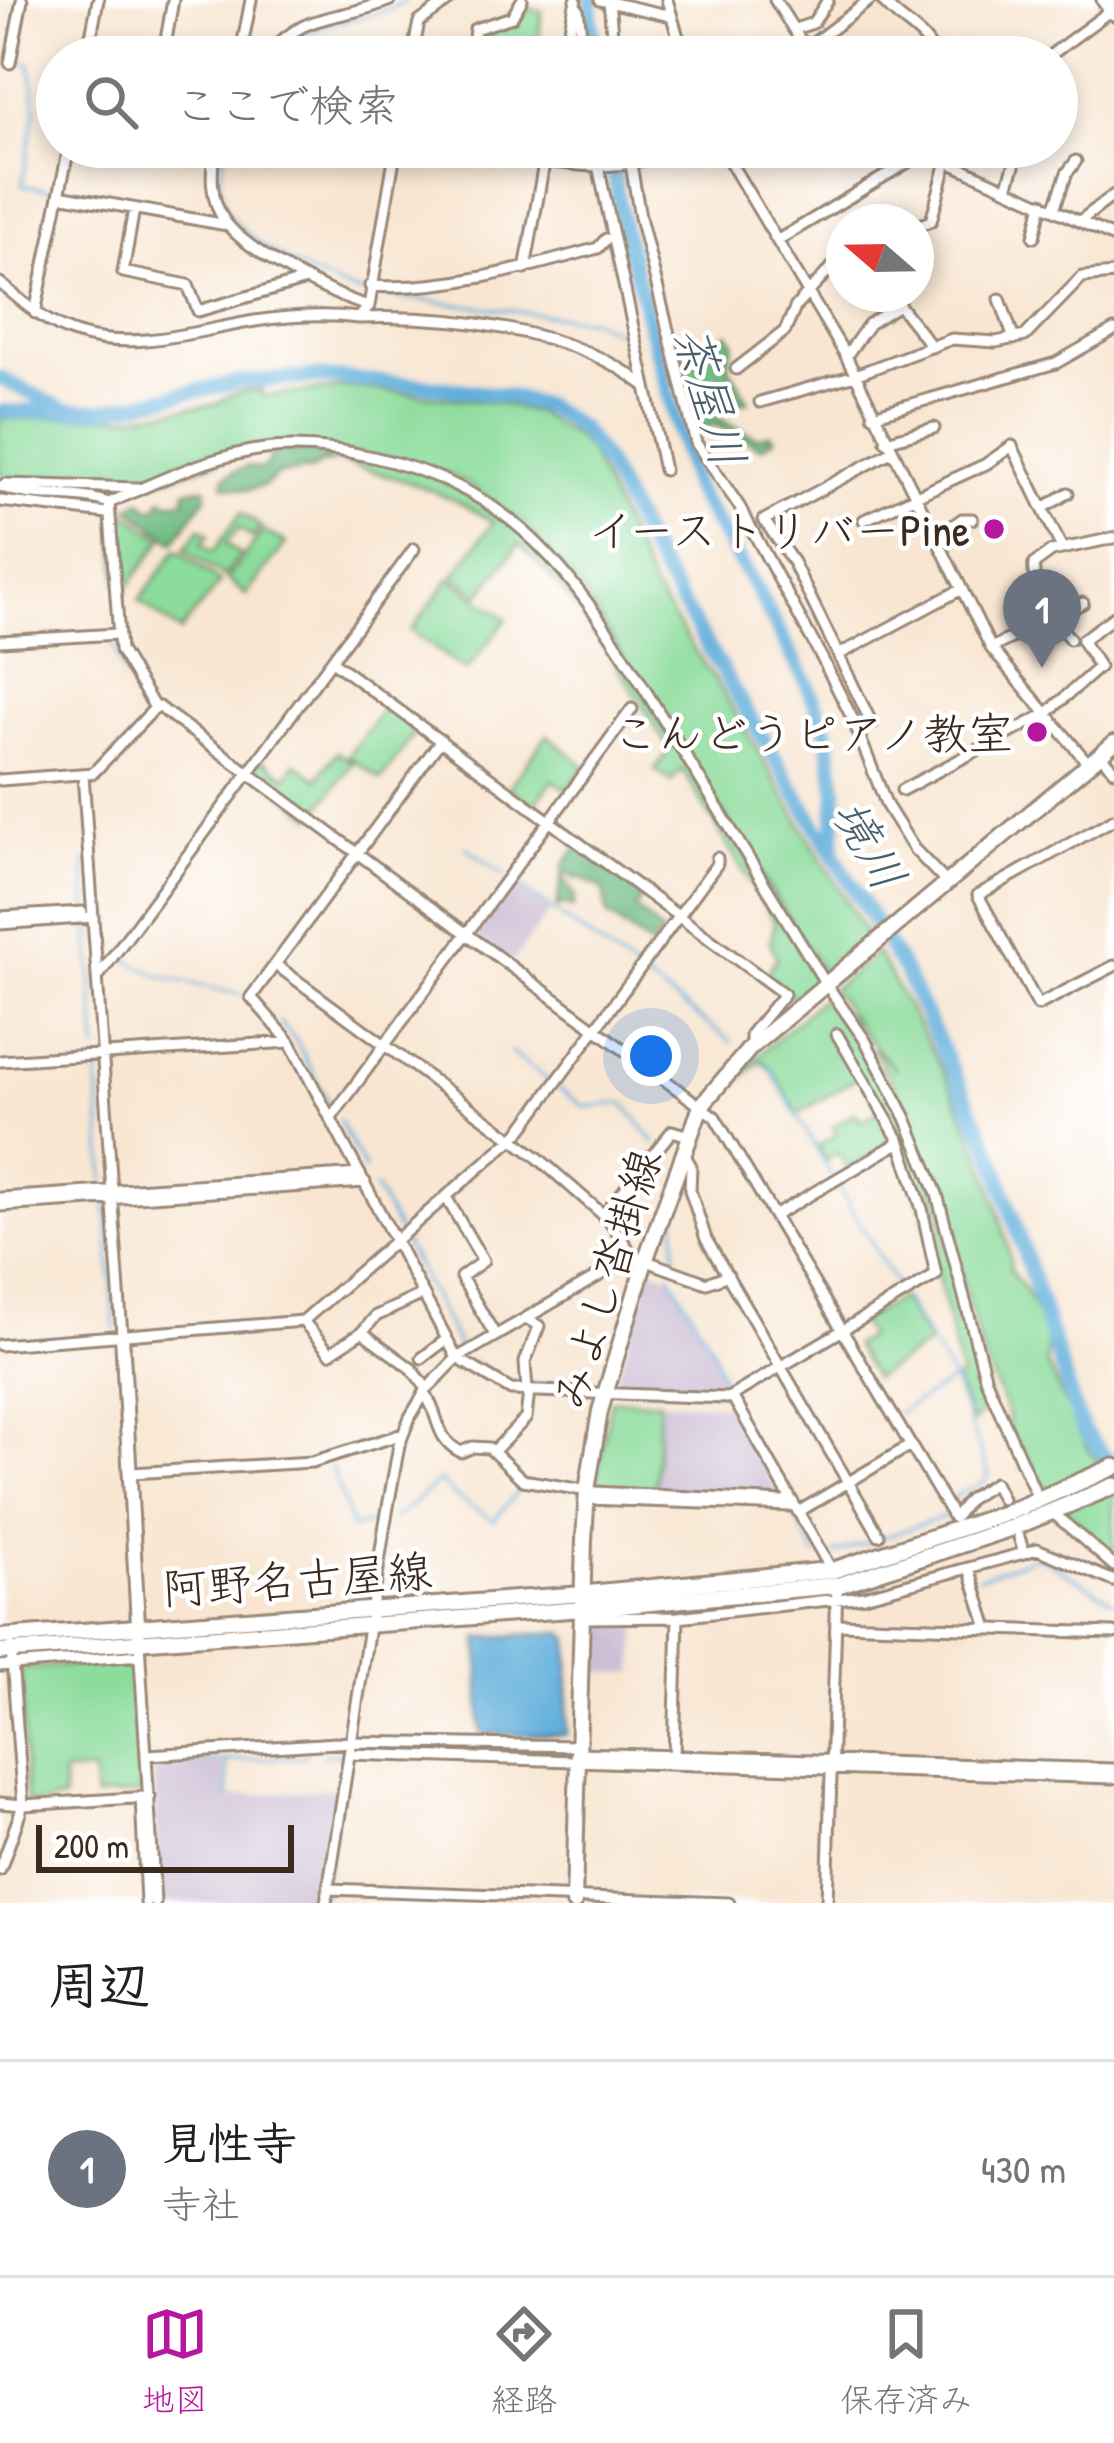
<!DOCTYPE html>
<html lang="ja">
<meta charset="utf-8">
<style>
:root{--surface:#fff;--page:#f6f6f6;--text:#202124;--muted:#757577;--line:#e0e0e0;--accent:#b5179e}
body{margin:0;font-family:"Patrick Hand","Klee One",sans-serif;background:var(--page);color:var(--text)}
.compass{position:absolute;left:826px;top:204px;width:108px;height:108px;border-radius:50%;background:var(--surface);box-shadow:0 6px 18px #0003;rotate:290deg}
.scale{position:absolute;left:36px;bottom:30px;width:258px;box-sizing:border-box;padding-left:12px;border:6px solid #3b2a1e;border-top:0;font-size:33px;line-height:42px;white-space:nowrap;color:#3b2a1e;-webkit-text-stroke:9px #fff;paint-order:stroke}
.you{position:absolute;left:651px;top:1056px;width:42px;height:42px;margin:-30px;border:9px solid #fff;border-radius:50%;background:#1a73e8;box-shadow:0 0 0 18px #1a73e833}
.badge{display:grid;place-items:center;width:78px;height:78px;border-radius:50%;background:var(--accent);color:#fff;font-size:39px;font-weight:700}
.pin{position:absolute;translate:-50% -99px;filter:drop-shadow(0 3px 6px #0008)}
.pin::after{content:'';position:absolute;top:63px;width:42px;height:36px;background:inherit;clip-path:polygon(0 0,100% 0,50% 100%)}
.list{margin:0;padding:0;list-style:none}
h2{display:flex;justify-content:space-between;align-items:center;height:156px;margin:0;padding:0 48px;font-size:51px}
h2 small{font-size:39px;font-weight:400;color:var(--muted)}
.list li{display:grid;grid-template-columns:78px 1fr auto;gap:36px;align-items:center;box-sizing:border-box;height:216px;padding:0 48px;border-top:3px solid var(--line)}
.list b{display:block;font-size:45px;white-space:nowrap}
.list p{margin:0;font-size:39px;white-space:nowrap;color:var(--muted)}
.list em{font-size:39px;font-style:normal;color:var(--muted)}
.icon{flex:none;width:66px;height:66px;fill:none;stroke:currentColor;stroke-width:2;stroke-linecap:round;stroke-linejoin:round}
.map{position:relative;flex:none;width:1114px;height:1903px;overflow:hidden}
.search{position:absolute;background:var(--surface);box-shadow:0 6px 18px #0003;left:36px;right:36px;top:36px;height:132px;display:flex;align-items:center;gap:30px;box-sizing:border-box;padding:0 42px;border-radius:66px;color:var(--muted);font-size:45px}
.sheet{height:372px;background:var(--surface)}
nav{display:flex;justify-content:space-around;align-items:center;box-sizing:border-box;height:168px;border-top:3px solid var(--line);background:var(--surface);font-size:33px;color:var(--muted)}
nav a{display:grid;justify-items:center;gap:6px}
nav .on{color:var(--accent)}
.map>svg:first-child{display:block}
.industrial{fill:#ccbed4}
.green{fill:#8cdc9c;stroke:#64835d;stroke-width:3}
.forest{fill:#71bc84;stroke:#567351;stroke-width:3}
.water{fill:#61afdb;stroke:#4e6c7c;stroke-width:3}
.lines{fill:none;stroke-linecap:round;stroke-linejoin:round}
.stream{stroke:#61afdb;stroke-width:3}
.river{stroke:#61afdb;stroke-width:15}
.minor-casing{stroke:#9a8878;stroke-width:15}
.tertiary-casing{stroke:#9a8878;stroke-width:18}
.secondary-casing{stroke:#9a8878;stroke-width:20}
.primary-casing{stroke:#9a8878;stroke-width:21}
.minor{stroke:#fff;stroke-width:9}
.tertiary{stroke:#fff;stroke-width:12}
.secondary{stroke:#fff;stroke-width:14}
.primary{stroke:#fff;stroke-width:15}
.poi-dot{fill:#b5179e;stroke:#fff;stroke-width:4.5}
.labels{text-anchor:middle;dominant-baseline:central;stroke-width:9;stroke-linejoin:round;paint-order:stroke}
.poi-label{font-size:45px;fill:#3b2a1e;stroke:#fff;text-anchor:end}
.street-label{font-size:45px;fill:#3b2a1e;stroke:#fff}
.water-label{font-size:48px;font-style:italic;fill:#4a5f6a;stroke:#fff}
</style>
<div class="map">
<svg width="1114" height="1903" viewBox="0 0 1114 1903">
<rect width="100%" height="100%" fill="#fff"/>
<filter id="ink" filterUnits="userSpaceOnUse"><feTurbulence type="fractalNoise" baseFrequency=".00833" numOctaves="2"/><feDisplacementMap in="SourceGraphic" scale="24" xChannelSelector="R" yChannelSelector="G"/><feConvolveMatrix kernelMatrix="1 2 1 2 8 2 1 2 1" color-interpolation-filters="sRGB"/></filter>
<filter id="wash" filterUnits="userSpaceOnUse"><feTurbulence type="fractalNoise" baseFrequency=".004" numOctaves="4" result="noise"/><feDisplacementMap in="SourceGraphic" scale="48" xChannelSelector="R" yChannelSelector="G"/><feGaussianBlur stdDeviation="2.7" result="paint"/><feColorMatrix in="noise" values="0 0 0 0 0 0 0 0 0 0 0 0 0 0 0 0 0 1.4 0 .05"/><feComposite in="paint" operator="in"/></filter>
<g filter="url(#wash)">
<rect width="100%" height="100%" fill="#f8e6d2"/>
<path class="industrial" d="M508,881L550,911L512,962L471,933Z
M651,1269L672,1276L711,1351L723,1390L615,1383Z
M659,1401L726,1405L780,1497L655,1492Z
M594,1622H638L634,1673L592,1672Z
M223,1764L226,1797L341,1788L323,1903H160L153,1769Z"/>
<path class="green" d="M528,9L542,11L538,45L531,57H503L501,51L486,53L477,31Z
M351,387L503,404L537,413L576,437L590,453L653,588L722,691L868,937L824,974L580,587L524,525L471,486L452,476L388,458L270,445L145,485L0,481V419L128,416L217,404C236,391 239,392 262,390L260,394L266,396Z
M326,453C507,461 583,596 669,733C714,805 760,877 805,950L818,980L795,998L765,976L777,957L770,942L775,924L682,769L671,782L655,770L669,749C625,677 581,602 519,544L480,595L454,576L493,522C440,488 396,478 337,461L325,464Z
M114,505L163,539L125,591L118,585Z
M241,513L261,527L252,538L239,528L226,544L240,555L224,577L185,549L200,528L209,534L202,544L213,552Z
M263,531L286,543L246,595L227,579Z
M177,549L220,582L180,632L139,601Z
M450,578L507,619L466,671L411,631Z
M387,703L419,727L381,780L348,756Z
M547,735L585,766L567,790L553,780L534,805L509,787Z
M337,752L353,763L313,817L254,770L262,759L286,777L296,763L317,779Z
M877,953C926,1038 976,1122 1000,1217C1005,1235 1011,1255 1011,1272C1028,1291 1053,1333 1046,1363L1087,1448L1114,1481V1558L1049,1494L1009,1430L1007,1412L982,1354L950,1231L897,1091L873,1048L897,1070L865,1036L832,989Z
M822,998L847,1016L891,1092L930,1180L976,1356L972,1360L991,1404L972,1423L955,1380L961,1377L916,1182L861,1075L798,1114L772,1069L761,1060L739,1081L726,1085Z
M882,1109L895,1142L848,1169L838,1153L826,1161L818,1146L837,1135L833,1127L855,1112L861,1121Z
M901,1298L929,1344L874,1378L854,1345L868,1336L859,1322Z
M611,1400L659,1401L655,1492L595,1489Z
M131,1661L141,1794L95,1798L93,1772L63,1773V1800L26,1803L21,1669Z"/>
<path class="forest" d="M728,333L734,342L728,365L748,401L716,409L714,416L756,437L771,434L775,439L761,447L714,425L699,429L682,363Z
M269,450L325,452L328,458L312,470L278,474L263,486L247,490L223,485L225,476L248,466L262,469L271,459Z
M202,488L206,489V497L174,542L129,508L141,500L149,508H156L162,498L170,503L185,499L186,490Z
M578,846L643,894L636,909L662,933L651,947L607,915C600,877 614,899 580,877L575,879L568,873L563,878L575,895L573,908L564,904L557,908L564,864Z"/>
<path class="water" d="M563,1632L570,1639L567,1735L481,1734L479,1638Z"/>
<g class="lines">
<path class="stream" d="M276,57C318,13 359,29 406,0
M17,61L30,63L36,108L22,185L54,191
M226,147C220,169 216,192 228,213C246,244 333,289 368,294
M377,295L592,320L625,335
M643,331L649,329
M112,640L122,669L146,708L144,713
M93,834L100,940L113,950
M466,847L504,875
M85,861L87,907
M511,880L634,970
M89,923L97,1050
M121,956L159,976L246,996
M642,976L732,1042
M279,1022L295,1039L330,1105
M511,1053L551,1082
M97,1062L105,1186
M760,1062L771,1070L832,1176
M559,1088L585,1107L624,1103L655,1143
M339,1121L365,1170
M661,1150L669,1162
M837,1185L899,1290
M375,1188L398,1231
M106,1205L115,1330
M403,1240L460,1349
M675,1266L676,1196
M670,1274L713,1350L726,1392L683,1390
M904,1299L953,1380L989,1475L984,1482L948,1500
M472,1362L509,1383L522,1384
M532,1384L595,1387
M615,1387L669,1390
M733,1410L784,1496
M898,1413L952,1381
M331,1466L352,1528L381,1520
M795,1516L816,1556
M391,1518L400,1515L439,1481L456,1497L494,1520L524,1484
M834,1554L946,1516
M979,1577L1038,1556L1114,1601
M324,1755L344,1754
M142,1761L143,1779
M226,1762L228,1797
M153,1765L307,1756"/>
<path class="river" d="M591,0L592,28L601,57
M610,147L623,227L694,488L754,585L807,684L827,731L836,790L833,854
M0,378L65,410
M0,412L103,410L239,382L317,377L424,385L508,396L547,407L581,429L605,462L651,553L905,973L992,1152L1074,1407L1084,1431L1114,1467"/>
</g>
</g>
<g filter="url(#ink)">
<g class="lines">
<defs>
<path id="minor" d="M600,0L671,16
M609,0L614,57
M667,0L684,57
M775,0L811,57
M882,0C899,23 926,30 935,57
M578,9L584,57
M795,29L813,23L828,0
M87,57L98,0
M163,57L173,0
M240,57L251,0
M266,57C305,9 339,22 390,0
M412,57L419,22L450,0
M483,57L481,45L474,37L475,29L512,17L522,0
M564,57L576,0
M795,57L870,0
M1048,57L1114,8
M10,63L22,0
M216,147C210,171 210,199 224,220C245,251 333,297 369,306
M477,147C544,160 612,182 676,147
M594,147L664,470
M628,147L640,217L696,443L739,506L823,660L853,720L887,806L914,849L946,882
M721,147L846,356L991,648L1087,762
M915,147L1114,237
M1007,188L1015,163L1010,147
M59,195L227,225
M134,209L123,272L188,285L198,311L306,280
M1054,209L1067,173L1076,161
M1080,221L1114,195
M916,226L931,221L947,161
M1034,237L1042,203
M778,240L925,152
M525,269L547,147
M0,283C24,303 47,325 78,334C134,352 199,330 255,321C289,316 325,314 359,318L369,306L396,147
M370,286C445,291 526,268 598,248L606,239
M1000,299L1014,339
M35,313L69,147
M359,318C448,315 572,328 644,385
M846,356L869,324L899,305L932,347
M736,369L785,331L796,306L844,254
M760,402L855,375L952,339L996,342L1025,336L1082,277L1114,274
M873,415L1056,363L1114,330
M886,441L934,428
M5,484L138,488
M0,486C34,501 74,490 109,503C157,481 211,456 264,449C300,444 338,449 373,457C503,487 558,554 628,662L826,984L865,1040L906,1118L937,1194L986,1380L1038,1499
M0,501L107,513
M109,503L120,650L155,708L159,707L715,1117L954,1518L969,1499L994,1483L1002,1499
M1045,507L1068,493
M864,520L986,464L1012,446L1062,548
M934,539L962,519H972
M1070,639C1054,619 1031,590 1034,564L1052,551L1114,538
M0,641L117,634
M991,648L1083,603
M840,654L960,590
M332,661L784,994L751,1034V1047
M872,724L793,562L764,520L891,452
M1099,754L1114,770
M83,774L122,1335
M0,780L93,773L155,708
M902,790L1046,714L1099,667L1082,640L1114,617
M1114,819L978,895L1038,1005L1114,966
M0,917L82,912
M0,924L93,917
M276,965L537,1157L608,1219L633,1256L707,1283L728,1275
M97,978L414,549
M290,1042L251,997L441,740
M0,1061L290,1042L457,1358L511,1390L728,1398L936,1275L922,1209L900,1142L837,1034
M331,1118L632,709
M684,1154L691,1166L690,1190L706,1239L879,1535
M446,1197L483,1261L461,1277L495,1335
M0,1198L360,1174
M0,1206L365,1182
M603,1216L672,1131L689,1136
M774,1216L900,1142
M526,1318L539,1326L525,1362L527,1391
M303,1321L330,1353L362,1332L412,1369L427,1389
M362,1332L376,1316L423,1294
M0,1345L303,1321L518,1134L717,864V858
M422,1358L447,1339
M425,1394C440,1414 434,1439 461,1452L473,1447L489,1448L523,1480L595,1492L784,1502L791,1499
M732,1396L831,1569
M495,1450L526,1418L529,1391
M132,1473L312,1462L403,1434
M586,1499L790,1506
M798,1512L911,1445
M1052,1512L1114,1566
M1019,1537L1024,1553L1037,1549L1114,1581
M969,1568L988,1628
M583,1618L678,1617L864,1596L1024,1553
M838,1624L1114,1633
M139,1642L155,1903
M0,1666L140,1655
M579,1753L1114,1769
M349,1754L1114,1778
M148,1755L352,1742L579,1746
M674,1756L678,1617
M141,1797L146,1903
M0,1803L23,1805L150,1797
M0,1870L23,1805L11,1647
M328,1889L729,1903
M326,1903L385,1524L399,1445L410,1417L427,1389L457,1358L633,1256
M827,1903L837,1585"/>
<path id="tertiary" d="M122,1335L139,1642"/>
<path id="secondary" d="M0,1637L583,1594
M0,1652L583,1609
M574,1903L584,1540L587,1490L600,1411L645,1261L701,1106L751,1047L1114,743"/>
<path id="primary" d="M1105,0L1114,12
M583,1594L834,1570L1009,1512L1114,1467
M583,1609L839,1585L1014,1527L1114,1486"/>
</defs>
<use href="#minor" class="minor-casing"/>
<use href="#tertiary" class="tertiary-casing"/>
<use href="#secondary" class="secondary-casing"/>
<use href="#primary" class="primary-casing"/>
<use href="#minor" class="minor"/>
<use href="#tertiary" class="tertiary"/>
<use href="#secondary" class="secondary"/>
<use href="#primary" class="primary"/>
</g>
</g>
<g class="poi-dot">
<circle cx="994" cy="529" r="12"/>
<circle cx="1037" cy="732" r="12"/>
</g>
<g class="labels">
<g class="poi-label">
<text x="970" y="529">イーストリバーPine</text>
<text x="1013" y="732">こんどうピアノ教室</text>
</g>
<g class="street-label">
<text transform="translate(606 1279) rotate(-73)">みよし沓掛線</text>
<text transform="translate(297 1579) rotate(-4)">阿野名古屋線</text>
</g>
<g class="water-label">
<text transform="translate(711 396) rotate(74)">茶屋川</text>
<text transform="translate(870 844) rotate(60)">境川</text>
</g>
</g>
</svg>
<svg class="compass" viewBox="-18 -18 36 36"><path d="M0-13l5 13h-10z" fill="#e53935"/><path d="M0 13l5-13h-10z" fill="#757577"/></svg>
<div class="scale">200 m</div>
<div class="you"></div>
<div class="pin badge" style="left:1042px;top:668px;background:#6b7280">1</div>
<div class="search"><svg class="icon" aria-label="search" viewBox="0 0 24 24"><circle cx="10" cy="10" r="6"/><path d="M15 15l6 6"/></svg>ここで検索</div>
</div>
<section class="sheet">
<h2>周辺<small></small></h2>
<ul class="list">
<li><span class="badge" style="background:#6b7280">1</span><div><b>見性寺</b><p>寺社</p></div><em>430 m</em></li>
</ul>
</section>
<nav>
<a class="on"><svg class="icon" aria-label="map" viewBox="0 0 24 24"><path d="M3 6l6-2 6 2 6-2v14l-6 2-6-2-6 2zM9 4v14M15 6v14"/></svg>地図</a>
<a><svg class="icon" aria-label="directions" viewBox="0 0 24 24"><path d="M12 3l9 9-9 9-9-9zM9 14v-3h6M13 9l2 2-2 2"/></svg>経路</a>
<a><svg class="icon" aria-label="saved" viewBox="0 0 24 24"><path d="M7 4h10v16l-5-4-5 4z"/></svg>保存済み</a>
</nav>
